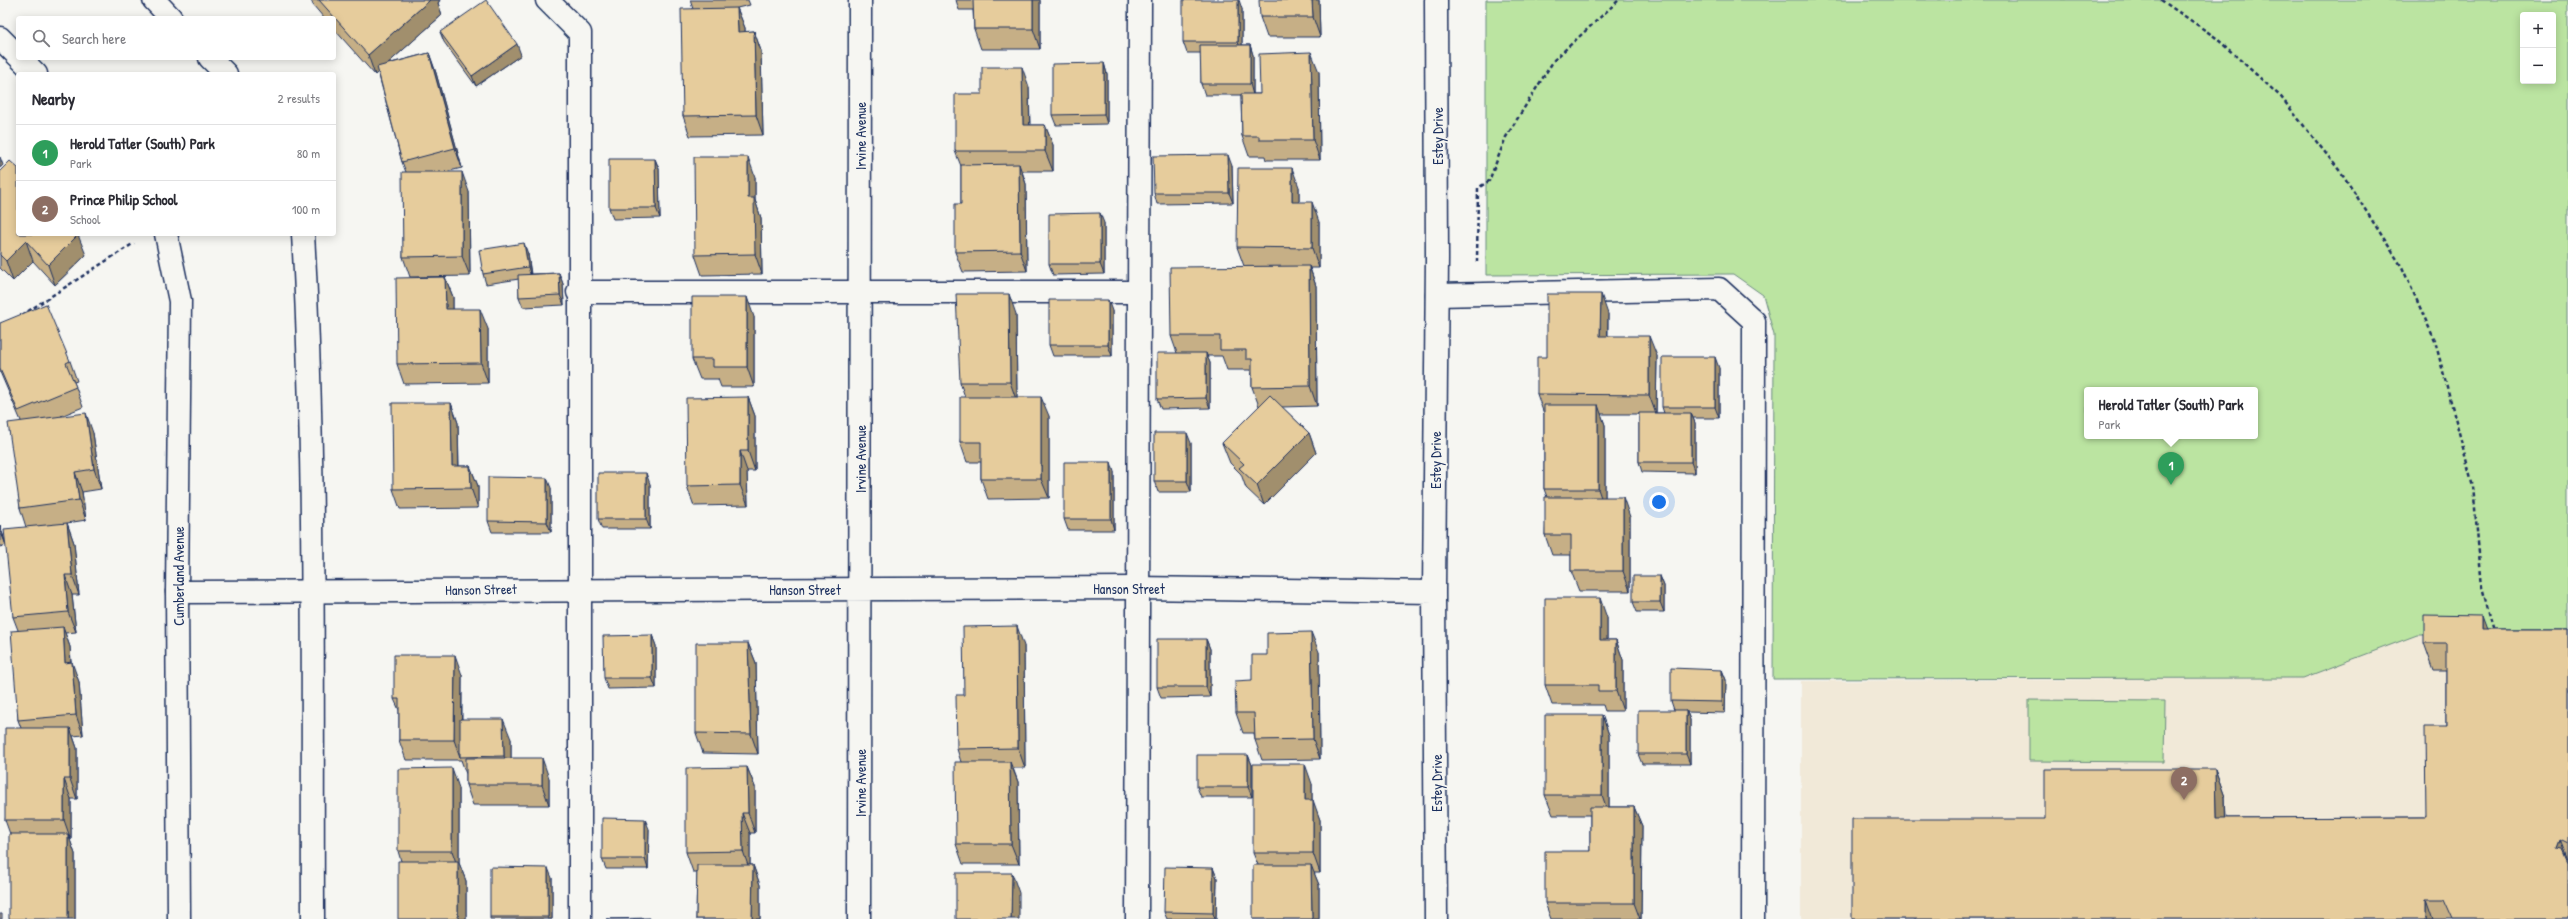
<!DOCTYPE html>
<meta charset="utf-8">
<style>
:root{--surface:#fff;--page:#f7f7f7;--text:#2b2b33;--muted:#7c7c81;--line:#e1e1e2;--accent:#db2777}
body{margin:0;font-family:"Patrick Hand",sans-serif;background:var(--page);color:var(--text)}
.controls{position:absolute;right:12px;top:12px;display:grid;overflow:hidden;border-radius:4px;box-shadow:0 2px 10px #0003}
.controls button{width:36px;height:36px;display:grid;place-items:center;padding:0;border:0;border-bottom:1px solid var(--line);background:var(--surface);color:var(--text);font:20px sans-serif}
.you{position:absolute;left:1659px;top:502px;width:14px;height:14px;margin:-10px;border:3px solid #fff;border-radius:50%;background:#1a73e8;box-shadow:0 0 0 6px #1a73e833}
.badge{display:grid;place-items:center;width:26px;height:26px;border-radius:50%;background:var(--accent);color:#fff;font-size:13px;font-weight:700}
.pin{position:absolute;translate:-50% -33px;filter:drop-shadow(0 1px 2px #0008)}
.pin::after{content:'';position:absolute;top:21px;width:14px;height:12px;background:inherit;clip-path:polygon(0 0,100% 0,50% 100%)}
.popup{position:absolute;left:2084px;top:387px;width:174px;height:52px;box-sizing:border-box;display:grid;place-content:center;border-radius:4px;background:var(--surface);filter:drop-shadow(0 1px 3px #0005);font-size:13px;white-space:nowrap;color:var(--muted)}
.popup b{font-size:15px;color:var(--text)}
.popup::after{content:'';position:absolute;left:50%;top:100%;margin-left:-8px;border:8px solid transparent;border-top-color:var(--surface)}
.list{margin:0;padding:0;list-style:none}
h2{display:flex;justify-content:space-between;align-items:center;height:52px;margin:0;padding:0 16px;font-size:17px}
h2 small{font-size:13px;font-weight:400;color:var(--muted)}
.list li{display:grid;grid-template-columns:26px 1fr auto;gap:12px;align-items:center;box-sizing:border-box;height:56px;padding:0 16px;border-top:1px solid var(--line)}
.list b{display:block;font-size:15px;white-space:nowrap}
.list p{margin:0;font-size:13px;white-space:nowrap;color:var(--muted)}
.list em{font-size:13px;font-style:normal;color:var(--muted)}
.icon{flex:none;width:22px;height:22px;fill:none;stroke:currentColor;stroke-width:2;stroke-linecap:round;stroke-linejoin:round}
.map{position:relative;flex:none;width:2568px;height:919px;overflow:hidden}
.search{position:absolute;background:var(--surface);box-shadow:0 2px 10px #0003;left:16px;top:16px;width:320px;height:44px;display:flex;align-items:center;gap:10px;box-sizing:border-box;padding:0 14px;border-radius:4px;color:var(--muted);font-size:15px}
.panel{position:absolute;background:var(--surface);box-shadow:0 2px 10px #0003;left:16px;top:72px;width:320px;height:164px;border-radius:4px}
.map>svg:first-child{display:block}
.built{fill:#f1e9d8}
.green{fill:#bbe4a1;stroke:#6b8a80;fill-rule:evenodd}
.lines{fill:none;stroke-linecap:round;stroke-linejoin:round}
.lane-casing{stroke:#1b2f5e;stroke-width:25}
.street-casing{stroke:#1b2f5e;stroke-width:25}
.secondary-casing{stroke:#1b2f5e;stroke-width:25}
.path{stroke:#1b2f5e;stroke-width:2.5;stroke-dasharray:4 3;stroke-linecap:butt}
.lane{stroke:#f6f6f2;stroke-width:22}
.street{stroke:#f6f6f2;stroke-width:22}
.secondary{stroke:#f6f6f2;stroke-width:22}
.wall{fill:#c6af86;stroke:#1b2f5e}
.shaded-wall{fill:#a18f6d;stroke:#1b2f5e}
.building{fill:#e6cc9c;stroke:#1b2f5e}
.labels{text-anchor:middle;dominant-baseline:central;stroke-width:3.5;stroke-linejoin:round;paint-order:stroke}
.street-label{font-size:14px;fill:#1b2f5e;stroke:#f6f6f2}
</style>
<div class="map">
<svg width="2568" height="919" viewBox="0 0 2568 919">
<rect width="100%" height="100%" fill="#f6f6f2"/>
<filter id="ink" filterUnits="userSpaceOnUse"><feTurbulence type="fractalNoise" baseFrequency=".025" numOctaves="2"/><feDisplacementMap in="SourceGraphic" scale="8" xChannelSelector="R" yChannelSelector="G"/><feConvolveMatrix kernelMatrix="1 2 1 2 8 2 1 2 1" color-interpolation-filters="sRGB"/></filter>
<g filter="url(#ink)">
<path class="built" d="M2417,635H2568V919H1801V681L2303,678Z"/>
<path class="green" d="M1486,0H2568V635H2417L2303,678L1773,679L1774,335L1763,295L1733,274L1486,275ZM2523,15H2553V81H2523ZM2087,390H2255V436H2087Z
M2029,700L2165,701L2164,762L2029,761Z"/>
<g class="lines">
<defs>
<path id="lane" d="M547,0L580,33V919
M578,292H1138
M1437,295L1719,289L1754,321L1753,919
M1137,919L1140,0"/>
<path id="street" d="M1436,0L1437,258L1434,592L1436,919
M177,592L1137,588L1434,592
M859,919L860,0"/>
<path id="secondary" d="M154,0L171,18
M0,38L18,56
M20,58L36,74
M210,58L226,74
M166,234L180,301L177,592L179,919
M303,234C316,462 312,690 313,919"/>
</defs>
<use href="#lane" class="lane-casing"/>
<use href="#street" class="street-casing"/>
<use href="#secondary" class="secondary-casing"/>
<path class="path" d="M2161,0L2215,37L2281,97L2343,175L2402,267L2435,341L2473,486L2482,587L2494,631
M1477,262L1478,188L1489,181L1506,137L1554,60L1619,0
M22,315L134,243"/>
<use href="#lane" class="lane"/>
<use href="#street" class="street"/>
<use href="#secondary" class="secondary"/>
</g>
<path class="wall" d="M311,0H440L438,3L442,15L387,64L429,53L436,73L462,168L445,172L469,192L470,276L410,277L403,257L406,172L402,162L378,72L375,75L334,29V18H324L313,5Z
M690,0H748L750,5L737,8L745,28V32L754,31L761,51L763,135L690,136L683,116L693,9Z
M956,0H1040V49H981L974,29L973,10H959Z
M1319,0L1320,37H1267L1260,17Z
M1242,9V45H1250L1253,55V94H1260L1319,72L1320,160H1266L1265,156H1249L1242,136L1241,95H1205L1201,84V53H1187L1183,42Z
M440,32L521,55L476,86L444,42Z
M1104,63L1107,74V124L1056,125L1052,115Z
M1029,87L1030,125H1045L1053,145V171H1022L1026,184L1027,271L963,272L955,252L961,204V166L955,151Z
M655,159L659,169L660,218L613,219L609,208Z
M1232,166L1233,203L1157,204L1154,193Z
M0,171L18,234L86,255L55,285L33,261L13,281L0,268Z
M755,177V200L761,218L762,274L702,275L695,255Z
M1299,187V202L1319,222V268H1310L1316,286L1317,406L1282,407L1309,433L1316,453L1264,505L1246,488L1241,474L1230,463L1222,443L1259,406L1252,387V376L1250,370H1227L1222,356H1207L1210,363V408L1161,409L1157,399L1177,353L1171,336L1244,266L1237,247Z
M1104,223V274L1053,275L1049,264Z
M528,254L531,274L559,273L563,284L564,305L523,307L519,297V279L486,284L483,274Z
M445,277L453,297V309L488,329V383L404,384L397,364Z
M1112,311V356H1053L1049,345Z
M1016,314L1017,397L1049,416V498L988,499L981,479V462H967L960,442L965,397L960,382Z
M1608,314V336L1657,356L1656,413H1664L1662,407L1719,368V418H1693L1695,423V473L1642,472L1639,462V414H1601L1605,425V497L1630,517V591H1579L1571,571V555H1552L1545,535L1547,497L1544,489V414L1537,394L1547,357Z
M754,317V387H721L718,379H700L692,359Z
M0,323L70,361L77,381L74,382L83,407L61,416L93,433L101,489L82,492L86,520L67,523L74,543L79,595H72L76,632L65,633L70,647L71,662L79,682L83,735L73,736L77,748V799H71V840H70L75,854V919L10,834L5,820L21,728L18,720V630L13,617L26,527L20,508L21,421L0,372Z
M748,397L755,416V471H747L748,505L694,506L687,486Z
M451,403L458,423L459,466H470L478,486V508L400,509L393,489Z
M1191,443V492H1158L1154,481Z
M1114,472V530H1068L1064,519Z
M650,484V529H602L598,519Z
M551,488V532H492L488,521Z
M0,525L6,545L0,547Z
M1660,576L1664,586V612H1637L1633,602Z
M1607,618V640H1616L1623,660V711H1605L1603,705H1552L1545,685Z
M2486,629H2568V919H1852L2045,819L2215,769L2225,797L2226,818L2426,817L2446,727V671H2434L2424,643Z
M652,635L656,646V688L608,689L604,678Z
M1206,639L1210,649V697L1161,698L1157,687Z
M748,643L756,663L758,754L703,753L696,733Z
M1024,646L1025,768H1013L1018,782L1019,864H963L956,844L961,762L957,749L964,695Z
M1319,652L1320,759L1262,760L1255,740L1254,733H1243L1236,713L1252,680L1267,655Z
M1722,670L1726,680L1725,713L1687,712L1690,720V764H1642L1638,754L1674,710L1671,701Z
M462,675V719L511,739V758L549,778V805H473L466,785V774L461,760H406L399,740V710L394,699Z
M1602,715L1609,735V807H1634L1642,826L1641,919H1551L1545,903L1590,851V815H1553L1545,795Z
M1248,755L1252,765V797H1201L1197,787Z
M747,767L755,787V833H750V865H753L760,885V919H696L697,872H693L686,852Z
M1312,784V800L1320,820V873H1314L1319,885V919H1253L1258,865L1253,853Z
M459,788V863L466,881V919L401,861L398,851Z
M649,829L648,869H606L602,859Z
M1213,868L1217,878L1216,919H1167L1164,912Z
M552,878V919H490V917Z"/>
<path class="shaded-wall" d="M430,0H440L438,3L442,15L375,75L368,55Z
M1033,0H1040V49L1033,29Z
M1238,0H1239L1242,9V53L1238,42Z
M1312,0H1319L1320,37L1313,17Z
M737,8L745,28V52L738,32Z
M754,31L761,51L763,135L756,115Z
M517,44L521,55L476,86L472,76Z
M1250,45L1253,55V95L1250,84Z
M1311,52L1319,72L1320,160L1313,140Z
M429,53L436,73L462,168L455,148Z
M1104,63L1107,74V124L1104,114Z
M1022,67L1029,87L1030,145L1023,125Z
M1045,125L1053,145V171L1045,151Z
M1228,155L1232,166L1233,203L1229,193Z
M0,157L3,165L0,168Z
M748,157L755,177V200L761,218L762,274L755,254L748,198Z
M655,159L659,169L660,218L656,208Z
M1019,164L1026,184L1027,271L1020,251Z
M1292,168L1299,187V222L1292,202Z
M462,172L469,192L470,276L462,256Z
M1312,202L1319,222V268L1312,248Z
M1100,213L1104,223V274L1100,264Z
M78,235L86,255L55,285L48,265Z
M26,241L33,261L13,281L6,261Z
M524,243L528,254L531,277L528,267Z
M1309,266L1316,286L1317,406L1310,386Z
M559,273L563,284L564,305L560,295Z
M445,277L453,297V329L446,309Z
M1009,294L1016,314L1017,402L1010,382Z
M1601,294L1608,314L1607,356L1600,336Z
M747,297L754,317V387L747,367Z
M1108,300L1112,311V356L1108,345Z
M480,309L488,329V383L481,363Z
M1649,336L1657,356L1656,414L1649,395Z
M1206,353L1210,363V408L1206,398Z
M1715,357L1719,368V418L1715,407Z
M748,397L755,416V471L748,451Z
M1041,397L1049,416V498L1041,479Z
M451,403L458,423L459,486L452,466Z
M1598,405L1605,425V509L1598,489Z
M86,413L93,433L101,489L94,469Z
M1691,413L1695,423V473L1691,462Z
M1187,433L1191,443V492L1187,481Z
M1309,433L1316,453L1264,505L1257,485Z
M740,451L747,471L748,505L740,485Z
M1111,462L1114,472V530L1111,519Z
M470,466L478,486V508L471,488Z
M75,472L82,492L86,520L79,500Z
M646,473L650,484V529L646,519Z
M547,478L551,488V532L547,522Z
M1623,497L1630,517V591L1623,571Z
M67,523L74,543L79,595L72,575Z
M0,525L6,545L2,535L0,528Z
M65,575L72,595L76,632L68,612Z
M1660,576L1664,586V612L1660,602Z
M1600,598L1607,618V660L1600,640Z
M2482,616L2492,643L2482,629Z
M1017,626L1024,646L1025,768L1018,748Z
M63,627L70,647L72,683L65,663Z
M1311,632L1319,652L1320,759L1313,739Z
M652,635L656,646V688L652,678Z
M1206,639L1210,649V697L1206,687Z
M1616,640L1623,660V711L1616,691Z
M748,643L756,663L758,754L751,734Z
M455,655L462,675L461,757H460L454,740Z
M72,662L79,682L83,735L76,715Z
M1722,670L1726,680L1725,713L1722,702Z
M1686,710L1690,720V764L1686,754Z
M1602,715L1609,735V815L1602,795Z
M503,719L511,739V776L504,756Z
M70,728L77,748V799L70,779Z
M1248,755L1252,765V797L1248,787Z
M542,758L549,778V805L542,785Z
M1010,762L1018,782L1019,864L1011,844Z
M1305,764L1312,784V820L1305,800Z
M747,767L755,787V833L748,813Z
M452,768L459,788V863L466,881V919H458V868L452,851Z
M2215,769L2225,797L2226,846L2216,818Z
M64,779L71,799V840L64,820Z
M1313,800L1320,820V873L1313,853Z
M1634,807L1642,826L1641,919H1640L1634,903Z
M742,813L750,833V871L743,851Z
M645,819L649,829L648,869L645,859Z
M68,834L75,854V919H68Z
M2560,840L2568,861V874L2557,848Z
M753,865L760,885V919H752Z
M1311,865L1319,885V919H1312Z
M548,868L552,878V919H548Z
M1213,868L1217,878L1216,919H1215L1213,913Z
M1012,873L1019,893V919H1011Z
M2426,899L2433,919H2426Z"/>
<path class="building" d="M319,0H430L368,55Z
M486,0L517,44L472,76L440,32Z
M973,0H1033V29H974Z
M1183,0H1238V42H1183Z
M1259,0H1312L1313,17H1260Z
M737,8L738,32L754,31L756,115L683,116L681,9Z
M1200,45H1250V84H1201Z
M1311,52L1313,140H1259V136H1242L1241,94H1260L1259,54Z
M429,53L455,148L402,162L377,67Z
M1104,63V114L1052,115V64Z
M982,67H1022L1023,125H1045V151H955V94H982Z
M1228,155L1229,193H1154L1153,156Z
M694,157H748V198H754L755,254L695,255Z
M609,159H655L656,208H609Z
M10,161L18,168V234H77L78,235L48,265L26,241L6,261L0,255V171Z
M1019,164L1020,251L955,252V204H961V165Z
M1238,168H1292V202H1312V248L1237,247Z
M402,172H462V256L403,257Z
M1100,213V264H1049V214Z
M524,243L528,267L483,274L479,250Z
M1309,266L1310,386L1252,387V359H1246V350H1220V336H1171L1170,267Z
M559,273L560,295L519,297L518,275Z
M445,277L446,309H480L481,363L397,364L396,278Z
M956,294H1009L1010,382H960Z
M1547,294H1601L1600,336H1649V395L1537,394V357H1547Z
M692,297H747V367H713V359H692Z
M1049,300H1108V345H1049Z
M46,304L70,361L66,363L76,387L18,411L0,369V323Z
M1157,353H1206V398L1157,399Z
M1662,357H1715V407H1662Z
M1270,395L1309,433L1257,485L1239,468L1244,464L1222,443Z
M748,397V451H740V485L687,486L686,398Z
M960,397H1041V479H981V442H960Z
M392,403H451L452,466H470L471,488L393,489Z
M1544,405H1598V489H1544Z
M86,413L94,469L75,472L79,500L20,508L8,423Z
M1639,413H1691V462H1639Z
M1154,433H1187V481H1154Z
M1064,462H1111V519H1064Z
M598,473H646V519H598Z
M488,477L547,478V522L488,521Z
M1545,497H1623V571H1571V535H1545Z
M67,523L72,575H65L68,612L13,617L4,529Z
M0,528L2,535H0Z
M1633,576H1660V602H1633Z
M1545,598H1600V640H1616V691H1598V685H1545Z
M2424,615L2482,616V629H2568V844L2560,840L2557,848L2562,849L2568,863V919H2453L2444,899H2426V919H1852V819H2045V769H2215L2216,818L2426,817L2425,727H2446V643H2424Z
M1017,626L1018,748L957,749L956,695H964L963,627Z
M63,627L65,663L72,662L76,715L18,720L11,631Z
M1311,632L1313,739L1255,740L1254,713H1236L1235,681L1252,680V655H1267V633Z
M652,635V678H604L603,636Z
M1157,639H1206V687H1157Z
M696,643H748L751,734L696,733Z
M394,655H455L454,740H399V699H394Z
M1671,668L1722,670V702L1671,701Z
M1638,710H1686V754H1638Z
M1545,715H1602V795H1545Z
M460,719H503L504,756L460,757Z
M5,728H70V779H64V820H5Z
M1197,755H1248V787H1197Z
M466,758H542V785H466Z
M955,762H1010L1011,844H956Z
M1253,764H1305V800H1313V853H1253Z
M747,767L748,813H742L743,851L686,852V768Z
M452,768V851H398V769Z
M1590,807H1634V903H1545V851H1590Z
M602,818L645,819V859H602Z
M9,834H68V919H9Z
M398,861H458V919H398Z
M697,865H753L752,919H696Z
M1253,865H1311L1312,919H1253Z
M490,867L548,868V917H490Z
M1165,867L1213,868V913L1164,912Z
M956,873H1012L1011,919H956Z
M0,914H2V919H0Z
M650,918V919H606Z"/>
</g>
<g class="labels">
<g class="street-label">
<text transform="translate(860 136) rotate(-90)">Irvine Avenue</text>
<text transform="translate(1437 136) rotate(-90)">Estey Drive</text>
<text transform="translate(860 459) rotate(-90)">Irvine Avenue</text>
<text transform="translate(1435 460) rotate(-90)">Estey Drive</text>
<text transform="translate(178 576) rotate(-90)">Cumberland Avenue</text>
<text x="1129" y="588">Hanson Street</text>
<text transform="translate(481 589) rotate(-1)">Hanson Street</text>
<text x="805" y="589">Hanson Street</text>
<text transform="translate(860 783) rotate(-90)">Irvine Avenue</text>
<text transform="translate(1436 783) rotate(-90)">Estey Drive</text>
</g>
</g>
</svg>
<div class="controls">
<button>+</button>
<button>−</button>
</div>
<div class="you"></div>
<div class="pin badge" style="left:2171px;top:485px;background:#2e9e5b">1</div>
<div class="popup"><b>Herold Tatler (South) Park</b>Park</div>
<div class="pin badge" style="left:2184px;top:800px;background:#8d6e63">2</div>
<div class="search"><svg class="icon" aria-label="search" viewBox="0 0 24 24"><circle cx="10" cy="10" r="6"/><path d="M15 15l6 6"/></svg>Search here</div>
<section class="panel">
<h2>Nearby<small>2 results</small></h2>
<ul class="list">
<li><span class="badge" style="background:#2e9e5b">1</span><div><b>Herold Tatler (South) Park</b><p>Park</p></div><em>80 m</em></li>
<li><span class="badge" style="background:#8d6e63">2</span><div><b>Prince Philip School</b><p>School</p></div><em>100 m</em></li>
</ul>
</section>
</div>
